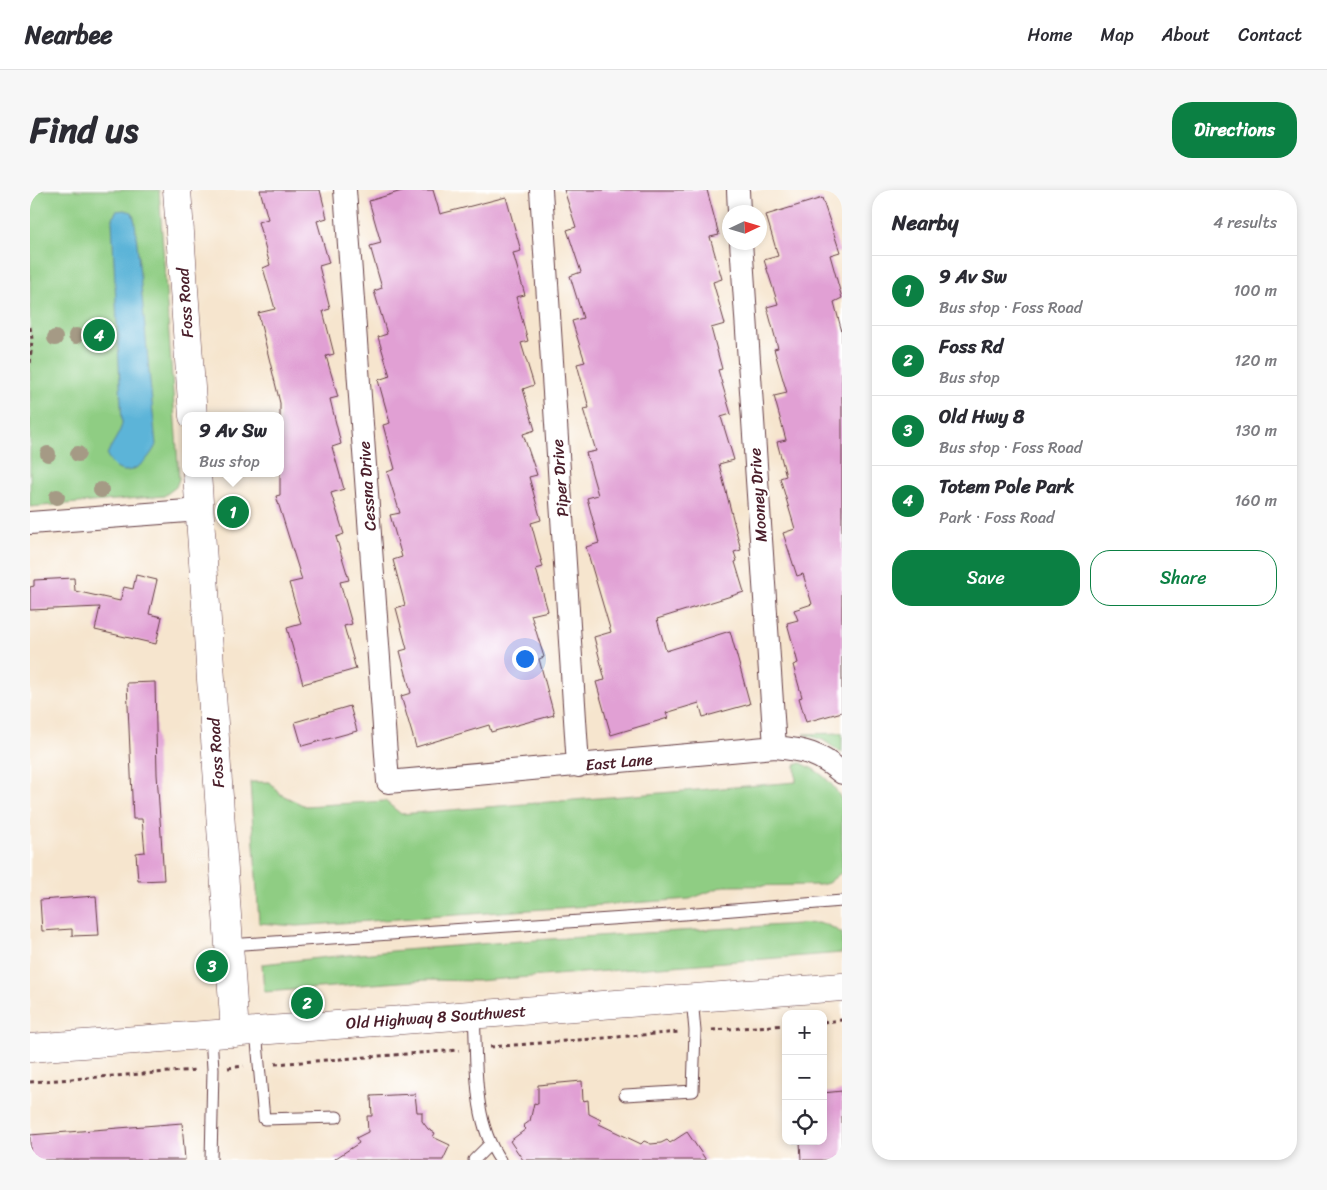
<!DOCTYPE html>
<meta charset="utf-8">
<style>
:root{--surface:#fff;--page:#f7f7f7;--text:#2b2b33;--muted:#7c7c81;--line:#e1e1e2;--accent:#0b8043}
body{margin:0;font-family:Sriracha,sans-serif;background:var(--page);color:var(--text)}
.controls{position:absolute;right:15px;bottom:15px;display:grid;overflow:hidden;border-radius:10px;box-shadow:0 2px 8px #0003}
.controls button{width:45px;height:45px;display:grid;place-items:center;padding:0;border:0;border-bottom:1px solid var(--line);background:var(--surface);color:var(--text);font:25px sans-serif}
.compass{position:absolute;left:692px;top:15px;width:45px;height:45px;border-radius:50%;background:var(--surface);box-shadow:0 2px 8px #0003;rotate:86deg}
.you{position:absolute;left:494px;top:468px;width:18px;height:18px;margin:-12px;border:4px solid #fff;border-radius:50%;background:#1a73e8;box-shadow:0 0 0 8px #1a73e833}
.badge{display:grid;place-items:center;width:32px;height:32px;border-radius:50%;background:var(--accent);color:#fff;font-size:16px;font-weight:700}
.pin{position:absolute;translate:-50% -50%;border:2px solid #fff;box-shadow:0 1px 5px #0006}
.popup{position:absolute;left:152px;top:222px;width:102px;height:65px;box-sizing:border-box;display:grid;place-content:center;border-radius:10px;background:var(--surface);filter:drop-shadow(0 1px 4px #0005);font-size:16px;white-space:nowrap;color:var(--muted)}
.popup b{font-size:19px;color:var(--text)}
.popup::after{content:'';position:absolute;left:50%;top:100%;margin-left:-10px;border:10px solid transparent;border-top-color:var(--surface)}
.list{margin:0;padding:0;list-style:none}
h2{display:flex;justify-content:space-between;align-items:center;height:65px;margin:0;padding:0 20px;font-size:21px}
h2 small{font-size:16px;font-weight:400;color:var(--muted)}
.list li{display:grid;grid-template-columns:32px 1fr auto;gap:15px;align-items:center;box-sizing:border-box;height:70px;padding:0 20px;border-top:1px solid var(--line)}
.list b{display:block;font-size:19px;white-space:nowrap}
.list p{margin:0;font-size:16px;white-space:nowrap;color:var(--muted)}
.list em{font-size:16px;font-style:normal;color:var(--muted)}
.actions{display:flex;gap:10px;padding:15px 20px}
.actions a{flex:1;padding:11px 0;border:1px solid var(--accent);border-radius:20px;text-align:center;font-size:18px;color:var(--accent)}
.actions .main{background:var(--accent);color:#fff}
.icon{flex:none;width:28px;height:28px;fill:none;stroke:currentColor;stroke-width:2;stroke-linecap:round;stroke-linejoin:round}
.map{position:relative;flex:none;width:812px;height:970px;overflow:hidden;border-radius:20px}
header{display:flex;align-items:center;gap:30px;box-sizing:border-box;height:70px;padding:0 25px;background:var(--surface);border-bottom:1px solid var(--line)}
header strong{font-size:24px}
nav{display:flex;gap:28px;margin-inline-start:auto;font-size:18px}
.intro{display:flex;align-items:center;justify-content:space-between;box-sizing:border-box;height:120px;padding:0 30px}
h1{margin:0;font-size:35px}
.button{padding:12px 22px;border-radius:20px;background:var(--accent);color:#fff;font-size:18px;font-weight:700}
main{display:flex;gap:30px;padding:0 30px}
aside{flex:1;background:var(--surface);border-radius:20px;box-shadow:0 2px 8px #0003}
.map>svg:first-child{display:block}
.green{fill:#8fcd83;stroke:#6c7657}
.water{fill:#5bb4d8;stroke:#526a82}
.building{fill:#e1a0d4}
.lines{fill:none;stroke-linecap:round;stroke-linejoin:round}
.lane-casing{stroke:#643d43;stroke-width:13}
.street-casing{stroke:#643d43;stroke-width:24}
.secondary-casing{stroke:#643d43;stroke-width:29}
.path{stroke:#643d43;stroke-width:3;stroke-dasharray:4 4;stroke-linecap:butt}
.lane{stroke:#fff;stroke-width:11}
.street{stroke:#fff;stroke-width:22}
.secondary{stroke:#fff;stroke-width:28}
.tree{fill:#a59a85}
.labels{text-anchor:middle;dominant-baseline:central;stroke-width:4.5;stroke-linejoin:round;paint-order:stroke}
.street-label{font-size:16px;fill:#4a1f2b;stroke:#fff}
</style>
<header>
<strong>Nearbee</strong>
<nav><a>Home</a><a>Map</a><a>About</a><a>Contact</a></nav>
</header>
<div class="intro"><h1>Find us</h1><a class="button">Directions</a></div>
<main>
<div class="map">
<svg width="812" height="970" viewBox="0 0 812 970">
<rect width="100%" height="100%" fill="#fff"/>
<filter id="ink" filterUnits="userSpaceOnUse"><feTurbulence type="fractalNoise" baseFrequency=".02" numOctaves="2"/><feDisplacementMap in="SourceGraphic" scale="10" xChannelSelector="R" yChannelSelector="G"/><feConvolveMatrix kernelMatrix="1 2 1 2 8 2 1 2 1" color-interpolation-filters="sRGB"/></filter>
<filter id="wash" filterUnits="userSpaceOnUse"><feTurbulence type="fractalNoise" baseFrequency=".0096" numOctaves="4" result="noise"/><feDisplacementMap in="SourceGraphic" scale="20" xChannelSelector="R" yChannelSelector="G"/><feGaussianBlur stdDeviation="1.12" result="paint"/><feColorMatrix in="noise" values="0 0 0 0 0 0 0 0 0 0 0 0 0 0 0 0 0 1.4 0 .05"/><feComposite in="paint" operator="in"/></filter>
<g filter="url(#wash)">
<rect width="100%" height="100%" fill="#f6e5ce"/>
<path class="green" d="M0,0H129L149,289L146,297L134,306L0,317Z
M812,543V563L793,550L773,544Z
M771,573C790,581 804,593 812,611V682L798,693L790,695L694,696L660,709L266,736L229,733L220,592H240L250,604L275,616L355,611L371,624L766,592L765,575Z
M787,733L797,735L812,743V763L447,791L397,790L234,802L232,774C416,753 602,744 787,733Z"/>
<path class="water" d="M94,20L102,22L105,32L126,255C116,276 90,296 77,265C81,254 89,246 92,234L82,31L86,21Z"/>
<g id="blocks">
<path class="building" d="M230,0H290L297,28L287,31L299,73L289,76L300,119L293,121L304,164L296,166L308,207L300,209L311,254L302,257L314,299L301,303L314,344L306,347L319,390L310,392L322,434L314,436L326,479L273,494L257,438L271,434L259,393L272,390L246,306L250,305V213L228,123L245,119L233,78L240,75L228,32L238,29Z
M375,0H403L410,24L476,7L491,61L483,63L495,105L486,107L498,151L491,153L504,195L493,199L505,240L493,244L507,285L499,287L511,330L501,333L513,377L506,379L518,421L501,425L514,467L509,469L524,525L461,542L459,535L386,557L371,506L381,503L370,461L377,459L366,418L375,415L363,370L372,367L360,325L370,323L357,282L365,279L353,235L360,233L348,190L360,186L348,147L357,144L344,101L352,98L340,56L351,53L339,11Z
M534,0H677L689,45L680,47L692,89L683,92L695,134L681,138L692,179L688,180L701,224L691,227L704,270L689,274L711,360L704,362L707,371L705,372L714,402L627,429L636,461L700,441L720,514L673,527L669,513L636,523L638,528L581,545L566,492L575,490L564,447L581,442L556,357L569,353L557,308L568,305L556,263L566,261L553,219L559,218L547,174L555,172L542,131L553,128L540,86L551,82L537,40L546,37Z
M792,8L810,62L800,65L812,108L804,112L812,142V522L776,532L769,508L772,507L763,475L768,473L757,433L768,430L764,420L782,414L773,384L767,386L753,343L765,339L750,288L756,286L747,252L756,250L744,206L757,203L744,159L748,158L737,117L748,114L734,70L748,66L736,25Z
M106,385L127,390L119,424L132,427L126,454L65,440L70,417L0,420V397L4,396V390L44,388L45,401L90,411L94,397L103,399Z
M125,492L127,584L134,690L108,691L106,663L115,662L112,629H103L97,493Z
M320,516L327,541L272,556L265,532Z
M66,706L69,745L42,746V739L12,741L10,710Z
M552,891L553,911L558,910L559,924L571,930L569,934L611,954L614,951L621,954L631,953L637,950L640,953L657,942L676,970H493L480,951L496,939L493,936L500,931L504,913L508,914V895Z
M812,901V970H771L770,951H793V903Z
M385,904L387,922H392V931L398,939L405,943L403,947L420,955L413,970H303L329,953L326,948L338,942L337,926H342L341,906Z
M152,933L155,970H0V945Z"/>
</g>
</g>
<g filter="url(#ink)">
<use href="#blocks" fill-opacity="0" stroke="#643d43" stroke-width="1"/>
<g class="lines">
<defs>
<path id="lane" d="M198,755L654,724L812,711
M444,825C447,872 442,930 470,970
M226,841L234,929L307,927
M181,845L183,879L181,970
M595,905L663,901L665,841L662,808
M444,970L459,955"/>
<path id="street" d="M315,0L358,592L745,557C775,560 789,563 812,583
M511,0L548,576
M708,0L709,22
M711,52L745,557
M0,333L170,320"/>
<path id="secondary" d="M147,0L163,226
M167,283L205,843
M0,858L812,797"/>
</defs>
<use href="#lane" class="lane-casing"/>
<use href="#street" class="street-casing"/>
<use href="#secondary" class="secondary-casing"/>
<path class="path" d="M0,137L2,149L0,174
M793,832L812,830
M682,840L756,835
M460,857L650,842
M245,874L429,860
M198,878L214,876
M0,892L167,880"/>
<use href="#lane" class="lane"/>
<use href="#street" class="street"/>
<use href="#secondary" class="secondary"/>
</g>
<g class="tree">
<circle cx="46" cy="146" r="8"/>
<circle cx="25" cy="148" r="8"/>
<circle cx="18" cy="264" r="8"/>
<circle cx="48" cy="264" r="8"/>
<circle cx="71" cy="300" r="8"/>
<circle cx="27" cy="307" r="8"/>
</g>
</g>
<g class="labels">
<g class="street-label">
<text transform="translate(155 113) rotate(-94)">Foss Road</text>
<text transform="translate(530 288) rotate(-94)">Piper Drive</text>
<text transform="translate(337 296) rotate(-94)">Cessna Drive</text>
<text transform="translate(728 305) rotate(-94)">Mooney Drive</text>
<text transform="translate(186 563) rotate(-94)">Foss Road</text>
<text transform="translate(589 572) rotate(-5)">East Lane</text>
<text transform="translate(406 827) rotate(-4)">Old Highway 8 Southwest</text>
</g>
</g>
</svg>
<div class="controls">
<button>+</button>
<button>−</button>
<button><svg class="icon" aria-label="locate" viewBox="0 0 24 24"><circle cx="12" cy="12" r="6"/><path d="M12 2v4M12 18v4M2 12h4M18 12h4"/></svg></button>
</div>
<svg class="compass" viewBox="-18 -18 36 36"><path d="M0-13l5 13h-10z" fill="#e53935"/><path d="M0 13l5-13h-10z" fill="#7c7c81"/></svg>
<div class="you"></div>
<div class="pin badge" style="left:203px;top:322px">1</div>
<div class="popup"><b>9 Av Sw</b>Bus stop</div>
<div class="pin badge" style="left:277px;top:813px">2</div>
<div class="pin badge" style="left:182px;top:776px">3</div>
<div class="pin badge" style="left:69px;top:145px">4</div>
</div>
<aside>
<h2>Nearby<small>4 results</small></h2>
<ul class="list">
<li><span class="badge">1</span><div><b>9 Av Sw</b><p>Bus stop · Foss Road</p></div><em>100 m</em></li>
<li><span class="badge">2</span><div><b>Foss Rd</b><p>Bus stop</p></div><em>120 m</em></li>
<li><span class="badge">3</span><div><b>Old Hwy 8</b><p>Bus stop · Foss Road</p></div><em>130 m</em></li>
<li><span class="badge">4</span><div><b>Totem Pole Park</b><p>Park · Foss Road</p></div><em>160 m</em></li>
</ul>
<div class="actions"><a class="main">Save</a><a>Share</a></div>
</aside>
</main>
